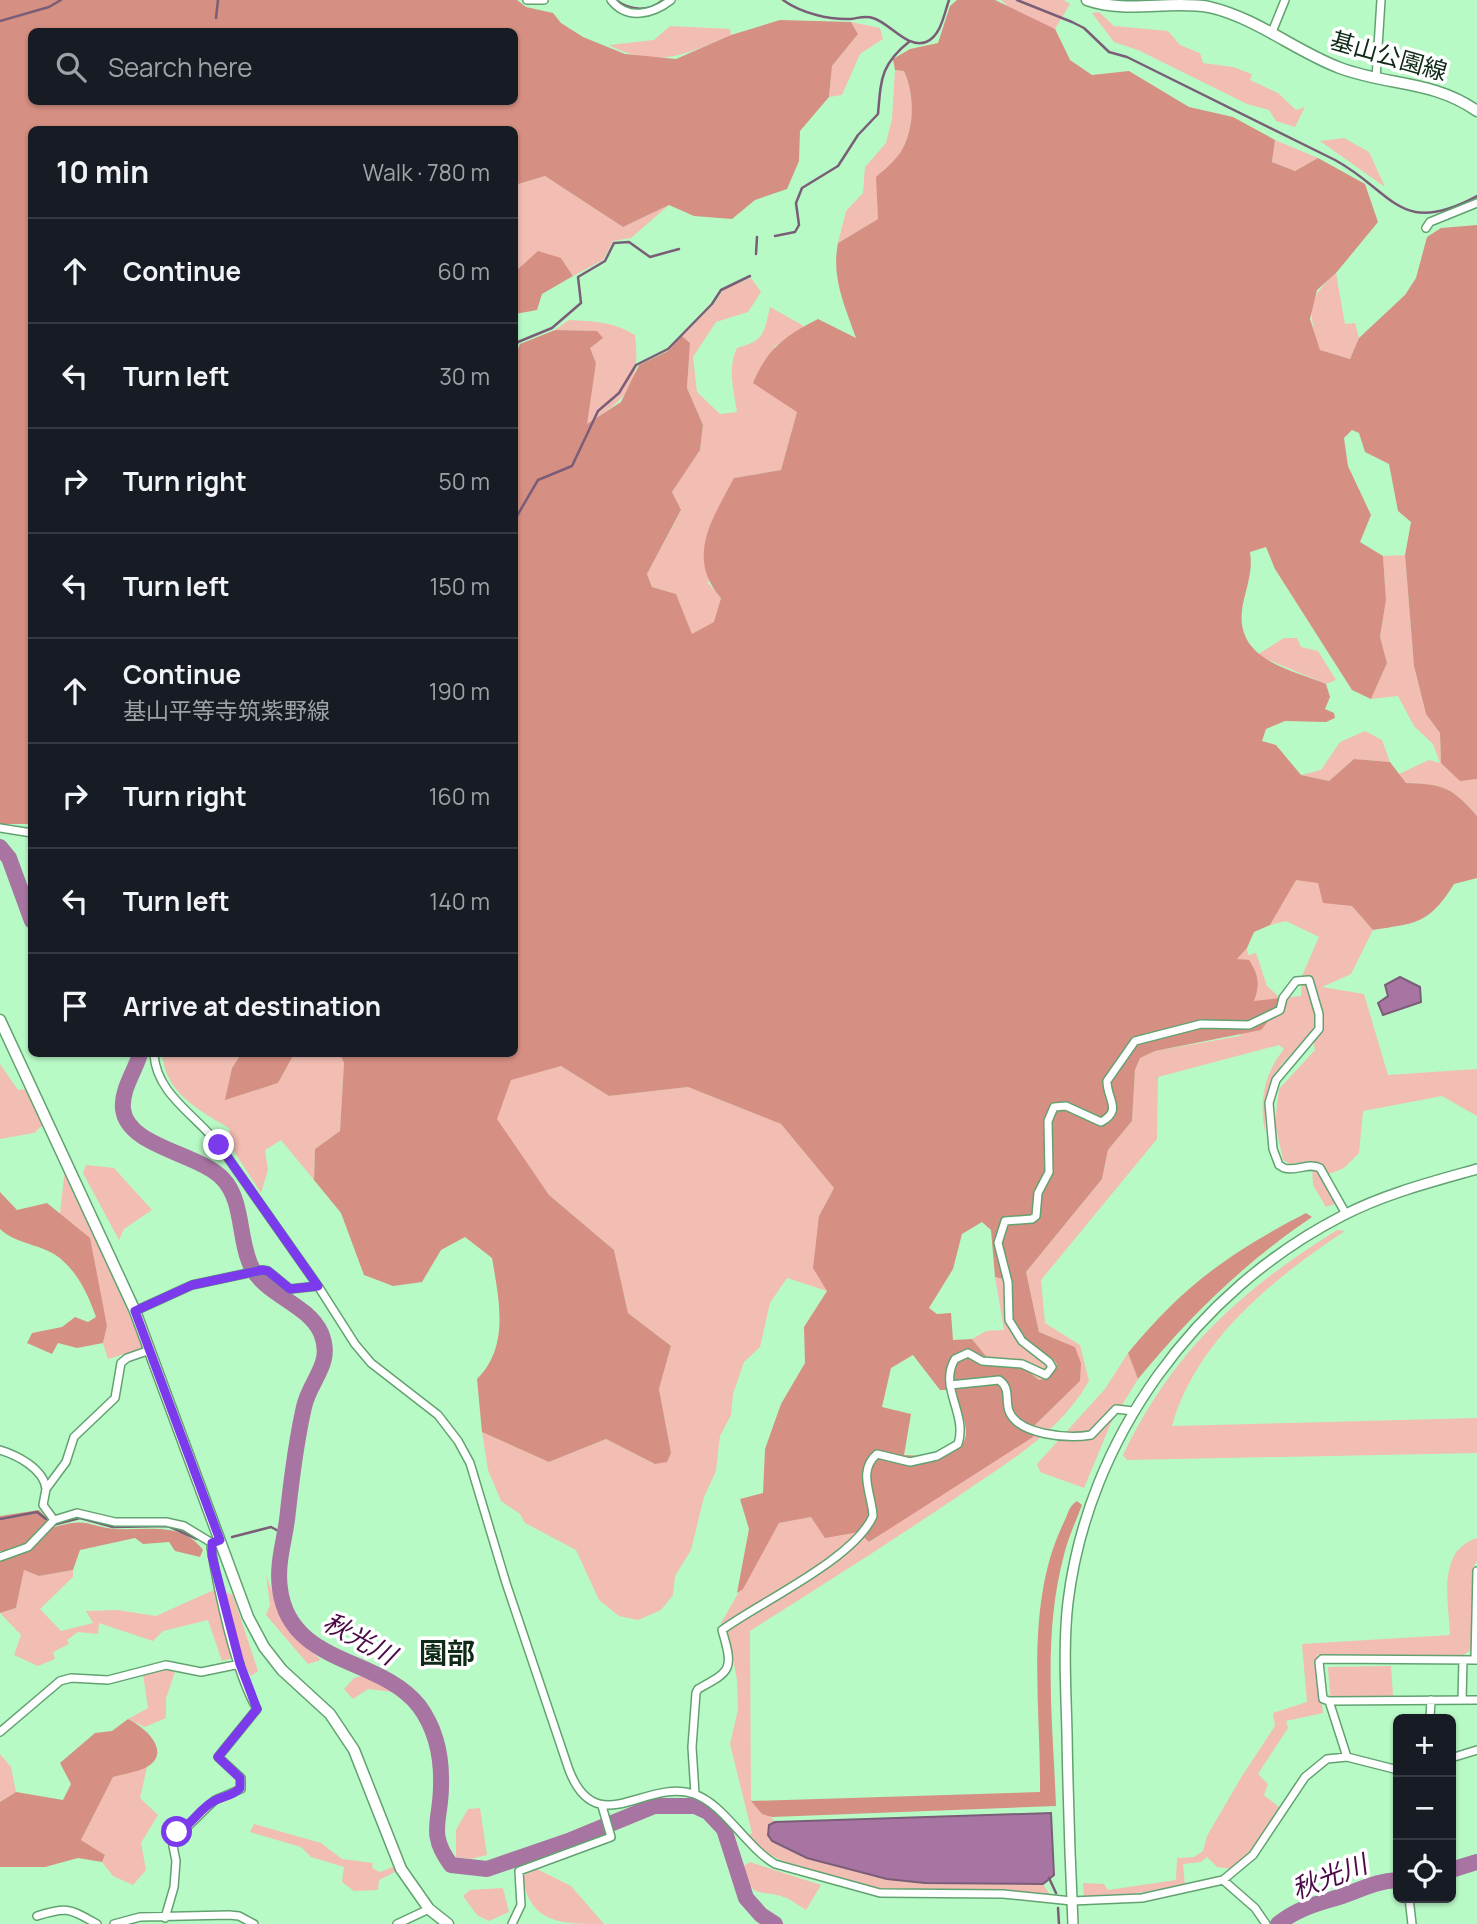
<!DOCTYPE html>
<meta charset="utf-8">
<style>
:root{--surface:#171b24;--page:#242831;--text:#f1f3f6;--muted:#9ea1a6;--line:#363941}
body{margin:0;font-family:Manrope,"Noto Sans JP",sans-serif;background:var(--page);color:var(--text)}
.controls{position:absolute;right:21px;bottom:21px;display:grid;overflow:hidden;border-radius:10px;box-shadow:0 2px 5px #0004}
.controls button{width:63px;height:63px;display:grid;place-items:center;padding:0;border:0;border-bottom:2px solid var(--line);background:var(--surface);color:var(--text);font:35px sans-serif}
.stop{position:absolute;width:21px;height:21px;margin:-16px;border:5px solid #7c3aed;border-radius:50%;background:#fff}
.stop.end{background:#7c3aed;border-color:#fff;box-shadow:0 2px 7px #0008}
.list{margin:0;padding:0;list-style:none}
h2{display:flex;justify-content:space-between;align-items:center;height:91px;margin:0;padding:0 28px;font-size:30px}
h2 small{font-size:23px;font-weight:400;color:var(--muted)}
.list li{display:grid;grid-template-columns:46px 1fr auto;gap:21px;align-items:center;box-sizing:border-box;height:105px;padding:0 28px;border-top:2px solid var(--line)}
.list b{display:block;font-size:26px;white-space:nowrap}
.list p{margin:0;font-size:23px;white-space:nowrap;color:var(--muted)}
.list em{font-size:23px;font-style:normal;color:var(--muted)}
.icon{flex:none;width:38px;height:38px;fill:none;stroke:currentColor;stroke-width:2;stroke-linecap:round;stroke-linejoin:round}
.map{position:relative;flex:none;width:1477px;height:1924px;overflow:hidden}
.search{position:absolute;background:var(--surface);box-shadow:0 2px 5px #0004;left:28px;top:28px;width:490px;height:77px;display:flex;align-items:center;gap:18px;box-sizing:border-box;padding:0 24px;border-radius:10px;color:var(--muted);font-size:26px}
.panel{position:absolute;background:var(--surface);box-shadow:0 2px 5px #0004;left:28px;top:126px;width:490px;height:931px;border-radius:10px}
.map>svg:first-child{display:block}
.green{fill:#f2bdb3}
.forest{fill:#d68f83;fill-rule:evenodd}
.water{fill:#a875a2;stroke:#7a5e78;stroke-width:2}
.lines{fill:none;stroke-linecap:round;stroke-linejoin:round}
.stream{stroke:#7a5e78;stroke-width:2.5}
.river{stroke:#a875a2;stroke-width:16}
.minor-casing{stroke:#62a271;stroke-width:10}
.tertiary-casing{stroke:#62a271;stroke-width:12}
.secondary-casing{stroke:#62a271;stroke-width:13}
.minor{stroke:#fff;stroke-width:7}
.tertiary{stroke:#fff;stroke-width:9}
.secondary{stroke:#fff;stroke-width:10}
.route{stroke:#7c3aed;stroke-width:9}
.labels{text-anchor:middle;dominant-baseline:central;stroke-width:7;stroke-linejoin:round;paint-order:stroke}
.street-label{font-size:24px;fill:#0f2a16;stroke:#fff}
.water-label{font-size:26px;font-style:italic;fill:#4a0a46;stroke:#fff}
.quarter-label{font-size:28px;font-weight:bold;fill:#0f2a16;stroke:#fff}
</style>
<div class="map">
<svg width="1477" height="1924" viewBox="0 0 1477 1924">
<rect width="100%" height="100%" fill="#b8fac6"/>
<path class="green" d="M1001,0H1064L1070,4L1055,29L1070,60Z
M1099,12L1114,26L1168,31L1180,45L1200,53L1203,63L1233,67L1252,74L1250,80L1278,93L1296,110L1305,107L1295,127L1276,121L1269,110L1247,104L1138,50L1114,42L1092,13Z
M851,22L880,28L883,39L860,54L842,95L829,97L832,66L858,34Z
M670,26L730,29L731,35C687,54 656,70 609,45L654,40Z
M895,70L904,71C915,95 915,129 900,153C895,162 884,170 877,177L878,219L838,243L846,211L863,193L865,167L886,143L892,119Z
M1344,138L1369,152L1385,187L1320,141Z
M1275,140L1318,158L1295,171L1272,162Z
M545,176L623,227L669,205L631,238L613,241L603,260L573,276L561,258L515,272V185Z
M1336,273L1345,324L1355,323L1359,338L1350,359L1319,350C1309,313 1305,300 1336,273Z
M751,278L761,292L748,312L716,322L693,357L697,392L720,414L737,412C734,391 727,368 737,348C764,341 764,334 770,307L804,326L774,347L797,412L781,470L734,478L708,583L721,597L715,622L692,635L676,594L652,587L647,574L681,511L672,492L700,450L703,425L687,388L690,343L682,336L714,304L724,289Z
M569,320C593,321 614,322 635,335C641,386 627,399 586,425L596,363L590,348L597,331L555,330Z
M1405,555L1414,666L1426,714L1440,733L1441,763L1460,780L1477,779V816C1452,787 1443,784 1406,783L1399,774L1429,760L1440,763L1433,744L1414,726L1398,696L1371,699L1387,663L1380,637L1386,600L1383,556Z
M1284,638H1297L1301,647L1318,651L1336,680L1326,684L1257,655Z
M1365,731L1382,740L1390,762L1354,759L1329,781L1301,775L1321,770L1340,742Z
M1274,816L1318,883L1352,906L1373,930L1351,974L1322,987L1364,994L1388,1075L1477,1069V1116L1442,1096L1363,1111L1359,1153L1344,1168L1322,1177L1335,1204L1326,1207L1313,1185L1312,1161L1290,1164L1283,1160L1275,1123L1279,1089L1315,1050L1312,1032L1282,1064L1265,1099V1132C1259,1101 1264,1074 1284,1049L1279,1045L1158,1077L1157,1139L1041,1280L1045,1323L1080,1345L1089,1381C1059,1434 1006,1463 957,1497C889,1543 819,1587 750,1631L751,1800C759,1810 769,1813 775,1822L769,1826L925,1883L1043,1884L1050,1895L987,1890H885L782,1861L765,1852L748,1836L752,1833L730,1744L738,1709L737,1680L729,1638L721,1623L779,1523L811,1517L859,1532L870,1542L1034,1426L1080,1381L1075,1347L1039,1332L1026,1272L1102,1179L1108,1150L1132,1121L1135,1070L1140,1058L1155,1051L1240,1036L1254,1001L1249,961L1236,960L1247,948L1248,955L1256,953L1267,986L1280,998L1301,996L1302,976L1319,937L1286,921L1270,925L1295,880Z
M162,1054H241L232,1068L226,1099L278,1083L294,1054H340L344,1063L340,1131L315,1149L314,1180L281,1140L265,1150L268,1170L261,1193L233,1150L229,1128C197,1109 166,1093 162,1054Z
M0,1064L18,1090L27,1089L43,1125L34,1133L0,1139Z
M561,1066L609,1096L688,1087L781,1124L834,1188L819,1216L827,1291L787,1278L770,1303L760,1347L744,1362L733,1394L731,1415L720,1436L716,1471L704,1497L691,1550L675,1576L673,1595L661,1610L638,1620L619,1616L599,1600L576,1550L525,1523L520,1514L501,1501L488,1470L482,1432L549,1462L606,1439L655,1464L671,1453L659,1389L671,1346L628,1313L614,1250L549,1195L496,1119L511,1079Z
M86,1165L114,1168L152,1210L124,1229L119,1240L83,1173Z
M65,1169L144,1348L108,1359L103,1343L107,1326L60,1213Z
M1337,1230L1345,1231C1274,1278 1196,1340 1172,1426L1477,1418V1453L1127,1460L1123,1455C1173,1351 1240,1291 1337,1230Z
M995,1277L1008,1279L1024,1339L1051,1356L1057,1364L1050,1379L1039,1380L1023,1367L994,1366L972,1339L986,1331L1004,1330Z
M1128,1353L1138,1379L1111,1423L1084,1488L1040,1472L1037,1464L1105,1389Z
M1477,1538V1561L1473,1568V1648L1460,1658L1317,1655L1323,1713L1286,1721L1288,1728L1258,1774L1268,1784L1264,1795L1279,1807L1253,1850L1232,1869L1217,1867L1207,1857L1201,1862L1183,1864L1185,1885L1126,1895L1084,1897L1083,1883L1104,1884L1108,1890L1176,1880L1177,1858L1194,1857L1203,1851L1207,1836L1242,1776L1275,1726L1273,1713L1307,1702L1302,1644L1450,1635C1449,1602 1436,1551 1477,1538Z
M24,1570L39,1576L73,1570V1577L40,1609L61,1631L93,1623L86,1611L117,1610L156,1616L216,1589L233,1595L258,1671L251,1676L239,1656L222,1661L208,1620L163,1631L153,1641L99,1623L98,1634L78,1632L67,1640L69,1644L53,1652L55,1659L38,1666L14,1655L21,1635L0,1613L16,1608Z
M266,1574C279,1614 289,1632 321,1660L308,1664L266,1615L270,1605Z
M1391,1666L1393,1696H1330L1328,1667Z
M161,1668L175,1672L166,1698V1718L145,1727L128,1719L148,1708L143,1674Z
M366,1675L394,1692L368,1689L353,1699L344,1689L354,1678Z
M0,1754L11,1767L16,1792L0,1802Z
M147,1767L140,1798L158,1815L141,1843L146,1870L133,1885L113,1876L102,1862L105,1855L81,1840L113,1777Z
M480,1808L487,1855L471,1859L456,1857V1830L468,1809Z
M254,1824L321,1843L342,1859L373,1863L372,1868L380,1872L393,1867L397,1871L379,1880L378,1890L354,1891L342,1882L344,1867L311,1857L301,1847L250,1832Z
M750,1862L821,1885L806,1910C799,1906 793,1901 787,1898C759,1887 754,1903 742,1867Z
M537,1869L571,1886L604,1924C561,1924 530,1924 522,1876Z
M503,1888L509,1912L489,1921L477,1915L463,1896L470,1890Z"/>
<path class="forest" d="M0,0H517L526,7L553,13L561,23L583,37L625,54L676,59L731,35L780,20L851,22L858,34L832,66L829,97L800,131L799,161L787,189L755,200L732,219L694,216L669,205L623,227L545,176L515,185L514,130H32V824H0ZM32,32H514V102H32Z
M957,0H995L1055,29L1070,60L1092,75L1129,71L1189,107L1233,117L1275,140L1272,162L1295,171L1318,158L1365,184L1378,222L1336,273L1317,290L1310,319L1320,350L1350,359L1359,338L1405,295L1416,278L1427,237L1441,228L1477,225V779L1460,781L1441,763L1440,733L1426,714L1414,666L1405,555L1411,522L1398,511L1389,464L1365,452L1359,433L1352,430L1344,438L1348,466L1371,515L1360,542L1383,556L1386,600L1380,637L1387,663L1371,699L1352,690L1275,569L1266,547L1250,552C1253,571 1247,585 1243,604C1232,659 1287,668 1326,684L1330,697L1325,709L1334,713L1335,718L1326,722L1285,721L1266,729L1262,741L1276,745L1301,775L1329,781L1354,759L1390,762L1406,783C1443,784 1452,787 1477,816V878L1454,884C1429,924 1417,923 1373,930L1352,906L1323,903L1318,883L1296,880L1270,925L1254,932L1247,948L1237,959L1249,960C1259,975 1260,985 1254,1001L1280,998L1277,1010L1261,1030L1155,1051L1140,1058L1135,1070L1132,1121L1108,1150L1102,1179L1026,1272L1039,1332L1075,1347L1081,1363L1080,1381L1034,1426L1033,1437L869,1542L859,1532L825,1538L811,1517L779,1523L743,1589L737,1593L749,1529L740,1499L763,1493L765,1449L781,1404L805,1363L804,1327L827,1291L813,1268L819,1216L834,1188L781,1124L688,1087L609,1096L561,1066L511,1080L497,1119L549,1195L614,1250L628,1313L671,1346L659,1389L671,1453L667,1462L655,1464L606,1439L549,1462L482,1432L477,1379C510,1346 499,1300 492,1258L465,1237L441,1250L422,1282L393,1286L364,1275L341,1213L314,1180L315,1149L340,1131L344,1063L340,1054H514V358L520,344L555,330L597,331L603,338L590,348L596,363L587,424L621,402L639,365L668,351L682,336L690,343L687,388L703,425L700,450L672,492L681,510L647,574L652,587L676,594L692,634L714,622L721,598C685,557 713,518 734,478L781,470L797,412L753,383C767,349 786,335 818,319L856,338C845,306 831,278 838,243L878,219L876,177C884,170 894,162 900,153C915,130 915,95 904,71L895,70L893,59L910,49L938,43L950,6ZM982,1222L991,1230L995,1277L1008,1280C1011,1299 1010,1326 1025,1340C1035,1350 1049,1352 1057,1364L1050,1378L1039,1380L1023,1367L994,1366L972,1339L953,1340L951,1313L937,1314L929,1308L953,1269L962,1234ZM913,1355L940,1390H954C958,1402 966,1420 966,1433C965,1460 922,1456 904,1455L911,1414L882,1407L891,1368Z
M538,251L561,258L573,276L542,294L537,310L515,314V272Z
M241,1054H294L278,1083L225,1100L232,1068Z
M0,1192L17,1210L47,1203L90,1238L107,1326L103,1343L77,1348L58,1343L52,1354L27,1343L32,1333L62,1327L75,1317L88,1322L96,1317C88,1294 76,1268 54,1254C37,1244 15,1243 0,1229Z
M1306,1213L1312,1217C1244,1263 1190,1316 1138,1379L1128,1353C1183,1286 1229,1253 1306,1213Z
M1077,1501L1082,1505C1076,1521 1068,1538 1064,1555C1042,1636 1053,1724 1056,1806L772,1817L762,1814L751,1801L1040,1792C1041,1704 1024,1604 1064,1522C1069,1512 1068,1507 1077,1501Z
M39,1510L55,1527C88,1517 86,1526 115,1529C147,1531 181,1521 203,1550L200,1557L175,1551L169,1542L143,1544L135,1538L80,1550L73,1570L39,1576L24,1570L16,1608L0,1613V1558L3,1552L0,1551V1516Z
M128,1719C145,1727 174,1753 145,1768C136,1772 123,1774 113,1777L81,1840L105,1855L102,1862L78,1858L45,1867H0V1802L16,1792L63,1800L71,1784L60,1763L95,1733L112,1731Z"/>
<path class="water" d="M1400,977L1420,987L1421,1002L1383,1015L1378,1003L1388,996L1385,985Z
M1051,1813L1054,1875L1043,1884L925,1883L887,1879L807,1858L772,1841L768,1835L769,1825L775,1822Z"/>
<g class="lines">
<path class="stream" d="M616,0C630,11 649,12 663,0
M783,0C801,13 829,20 851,19C859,18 865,15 873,18C890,23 907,49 926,42C941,36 944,14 949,0
M1017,0L1072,22L1084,28L1109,52L1127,57L1335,160C1394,192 1399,238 1477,196
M216,18L218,0
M0,21L49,7L61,0
M775,236L795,232L799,225L796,203L802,188L838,166L858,135L878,114C881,78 881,64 910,41
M756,254L757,237
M514,349L518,342L552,328L581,303L578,277L605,261L614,243L629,242L650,257L679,249
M514,521L538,480L572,466L598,411L619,393L636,365L668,349L712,304L721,290L750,276
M0,1519L37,1512L46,1519
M53,1525L80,1518L113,1527L168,1526L197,1539
M232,1537L271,1527L284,1534
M1049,1878L1056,1893
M1058,1908L1059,1924"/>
<path class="river" d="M0,847L9,858L32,921
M140,1054C135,1071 121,1090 123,1109C127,1147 199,1153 223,1179C244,1201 238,1241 252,1268C267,1296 308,1304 321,1333C334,1364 310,1379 304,1407C296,1442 292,1475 288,1511C286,1537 276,1562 280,1589C290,1666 380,1656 419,1706C436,1729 442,1757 441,1786C441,1821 427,1833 451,1865L487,1869L571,1840L654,1806H695L708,1812L724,1829L746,1898L761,1915L775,1924
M1451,1870L1477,1862
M1278,1924C1298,1908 1316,1904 1339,1897C1361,1890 1375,1881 1398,1880"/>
<defs>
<path id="minor" d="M527,0H544
M611,0C627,21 653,14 671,0
M1272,32L1285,0
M1376,78L1381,0
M1426,228L1430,222L1477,203
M0,828L32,833
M154,1054C156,1094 197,1116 219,1145L318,1286L355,1344L371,1363L438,1415L458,1441L470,1463L506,1583L569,1770C597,1842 645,1778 694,1794C724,1804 746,1847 775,1864L880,1893L1003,1894L1072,1901L1142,1898L1223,1880L1253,1855L1305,1777L1327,1759L1347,1757L1398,1770
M135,1311L192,1285L262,1270L268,1271L290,1289L318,1286
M150,1350L127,1358L121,1363L115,1398L74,1437L66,1462L46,1489L43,1505L54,1520L77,1513L115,1522H166L184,1526L212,1543
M950,1385L999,1380C1011,1388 1005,1400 1009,1411C1018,1435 1068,1439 1091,1435L1116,1409L1133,1411
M0,1450C17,1455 44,1469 46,1489
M0,1557L28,1547L54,1520
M1475,1660L1477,1571
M1462,1700L1463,1660
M1329,1701L1477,1700
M1430,1719L1431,1700
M0,1732L60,1681L71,1678L108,1680L166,1665L201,1672L240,1664
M1347,1757L1329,1701L1323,1699L1319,1662L1322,1659L1477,1660
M1451,1758L1477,1750
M695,1794L692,1747L696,1693L698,1689C731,1671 734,1670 722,1630C762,1601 854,1559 873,1516C872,1494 857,1471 877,1454L910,1462L937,1456L958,1444C968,1414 938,1387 955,1359L968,1353L982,1361L1022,1364L1046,1375L1052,1367L1049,1362L1022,1341L1009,1320L1008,1282L998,1243L1005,1221L1032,1219L1036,1216L1038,1193L1049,1172L1048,1121L1054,1107L1066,1106L1101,1122C1123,1110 1107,1100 1107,1081L1135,1041L1201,1024L1249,1025L1280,1010L1283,998L1296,981L1309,980L1319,1014V1029L1276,1080L1269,1103L1273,1149L1279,1165L1284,1168C1297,1172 1307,1162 1320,1168L1346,1214
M1223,1880L1255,1908L1266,1924
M1409,1898L1412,1924
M37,1916C68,1906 70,1909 97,1924
M165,1918L174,1887L176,1861L173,1846L177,1832L186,1828L215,1800L241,1789V1778L218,1757L257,1709C235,1672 218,1591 211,1547L220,1540
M114,1924L140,1917L229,1915L239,1916L254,1924
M397,1924L429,1909
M512,1924L521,1905L519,1871L611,1837L602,1806"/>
<path id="tertiary" d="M1073,1924C1070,1861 1068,1797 1067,1734C1066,1690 1063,1645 1068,1602C1088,1438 1196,1291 1342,1216C1384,1194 1431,1182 1477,1169"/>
<path id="secondary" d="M1087,0C1128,14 1168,0 1209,7C1257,18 1295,51 1340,68C1388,86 1433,80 1477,111
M0,1020L135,1311L248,1617L264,1647L282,1670L330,1714L354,1750L401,1869L429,1909L448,1924"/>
</defs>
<use href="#minor" class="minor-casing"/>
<use href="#tertiary" class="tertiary-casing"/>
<use href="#secondary" class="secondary-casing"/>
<use href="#minor" class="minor"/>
<use href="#tertiary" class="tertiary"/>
<use href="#secondary" class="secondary"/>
</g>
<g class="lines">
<path class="route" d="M177,1832C192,1825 199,1809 214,1801C223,1796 233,1796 240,1788V1778L218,1757L257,1709L240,1664L212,1556V1543L220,1540L135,1311L192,1285L262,1270L268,1271L290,1289L318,1286L219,1145"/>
</g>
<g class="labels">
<g class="street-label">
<text transform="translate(1389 55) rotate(16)">基山公園線</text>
</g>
<g class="water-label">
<text transform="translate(360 1638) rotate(29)">秋光川</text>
<text transform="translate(1329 1876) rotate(-21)">秋光川</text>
</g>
<g class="quarter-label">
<text x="447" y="1652">園部</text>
</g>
</g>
</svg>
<div class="controls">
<button>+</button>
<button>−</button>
<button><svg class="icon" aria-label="locate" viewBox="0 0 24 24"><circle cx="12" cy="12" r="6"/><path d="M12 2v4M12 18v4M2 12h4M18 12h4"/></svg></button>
</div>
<div class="stop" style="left:177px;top:1832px"></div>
<div class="stop end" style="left:219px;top:1145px"></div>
<div class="search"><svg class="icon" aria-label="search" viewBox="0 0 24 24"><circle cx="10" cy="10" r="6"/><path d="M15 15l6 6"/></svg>Search here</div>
<section class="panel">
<h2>10 min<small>Walk · 780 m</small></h2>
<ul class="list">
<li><svg class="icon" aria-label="ahead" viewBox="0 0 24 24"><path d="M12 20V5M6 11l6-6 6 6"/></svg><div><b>Continue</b></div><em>60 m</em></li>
<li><svg class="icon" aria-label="left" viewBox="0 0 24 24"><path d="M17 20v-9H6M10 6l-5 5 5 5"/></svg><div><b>Turn left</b></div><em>30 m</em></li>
<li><svg class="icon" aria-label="right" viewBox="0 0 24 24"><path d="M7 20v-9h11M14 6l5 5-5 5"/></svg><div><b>Turn right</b></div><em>50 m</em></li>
<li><svg class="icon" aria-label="left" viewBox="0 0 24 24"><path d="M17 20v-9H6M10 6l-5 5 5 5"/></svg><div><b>Turn left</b></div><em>150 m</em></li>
<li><svg class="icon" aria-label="ahead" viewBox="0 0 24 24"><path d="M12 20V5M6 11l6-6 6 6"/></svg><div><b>Continue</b><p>基山平等寺筑紫野線</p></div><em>190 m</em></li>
<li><svg class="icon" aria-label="right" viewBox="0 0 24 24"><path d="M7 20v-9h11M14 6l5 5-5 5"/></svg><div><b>Turn right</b></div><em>160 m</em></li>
<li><svg class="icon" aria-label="left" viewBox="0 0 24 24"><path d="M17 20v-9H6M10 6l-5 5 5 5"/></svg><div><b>Turn left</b></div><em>140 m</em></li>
<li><svg class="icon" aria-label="arrive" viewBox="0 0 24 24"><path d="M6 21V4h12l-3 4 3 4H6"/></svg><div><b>Arrive at destination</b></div></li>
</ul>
</section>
</div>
